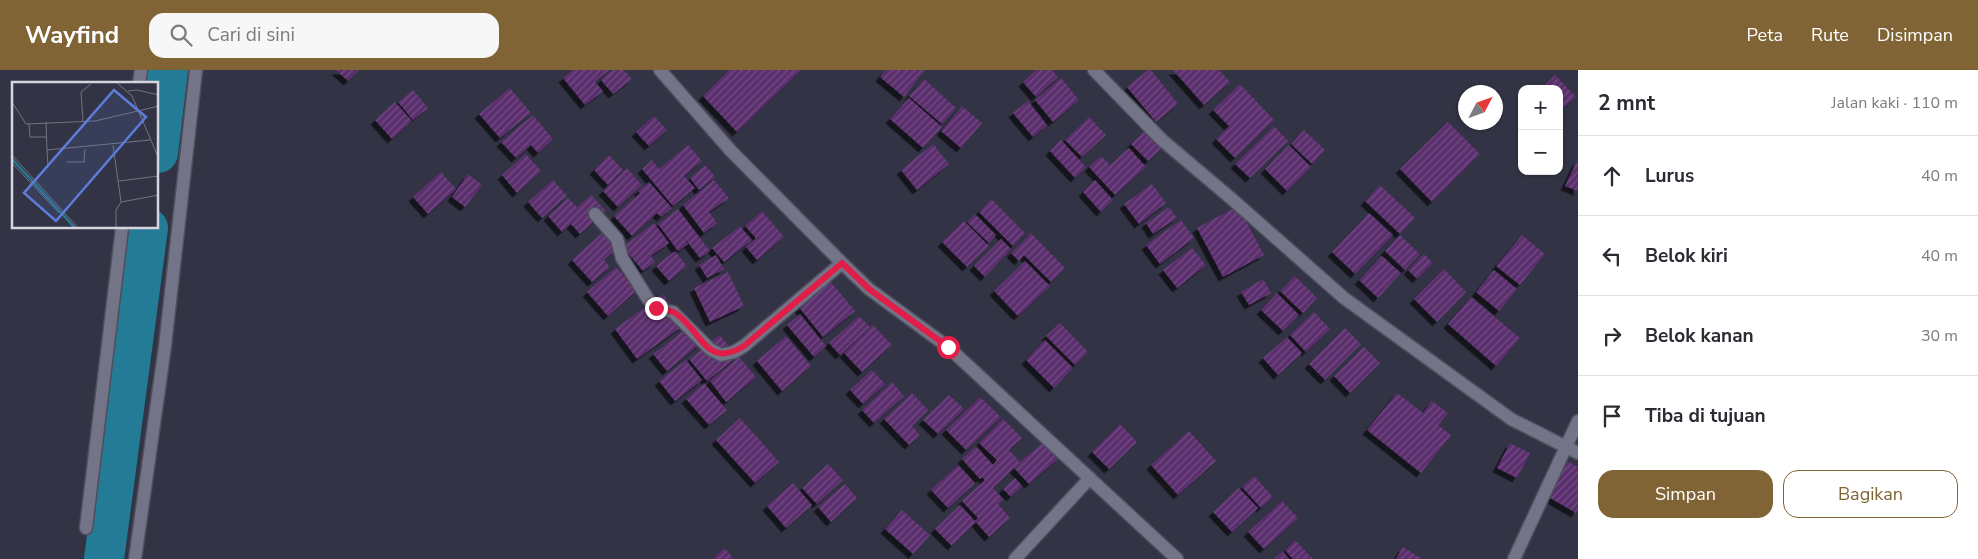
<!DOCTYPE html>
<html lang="id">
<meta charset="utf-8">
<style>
:root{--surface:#fff;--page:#f7f7f7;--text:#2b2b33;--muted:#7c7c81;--line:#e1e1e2;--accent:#816436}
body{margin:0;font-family:"Nunito Sans",sans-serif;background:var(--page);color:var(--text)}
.controls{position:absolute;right:15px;top:15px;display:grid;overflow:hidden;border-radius:10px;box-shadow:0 1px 4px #0004}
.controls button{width:45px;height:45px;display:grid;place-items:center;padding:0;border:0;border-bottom:1px solid var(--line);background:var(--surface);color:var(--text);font:25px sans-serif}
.compass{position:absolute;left:1458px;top:15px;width:45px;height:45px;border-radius:50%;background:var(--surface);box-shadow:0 1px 4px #0004;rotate:49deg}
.stop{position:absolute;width:15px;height:15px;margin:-11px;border:4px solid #e11d48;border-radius:50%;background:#fff}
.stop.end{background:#e11d48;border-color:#fff;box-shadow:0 1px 5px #0008}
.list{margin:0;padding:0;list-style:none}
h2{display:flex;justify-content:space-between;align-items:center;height:65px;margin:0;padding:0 20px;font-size:21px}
h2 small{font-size:16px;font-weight:400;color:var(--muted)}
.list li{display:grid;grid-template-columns:32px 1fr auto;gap:15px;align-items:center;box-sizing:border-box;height:80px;padding:0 20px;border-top:1px solid var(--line)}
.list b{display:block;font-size:19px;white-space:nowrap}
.list em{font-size:16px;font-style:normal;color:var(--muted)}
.actions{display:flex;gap:10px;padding:15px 20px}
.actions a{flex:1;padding:11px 0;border:1px solid var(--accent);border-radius:15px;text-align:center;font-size:18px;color:var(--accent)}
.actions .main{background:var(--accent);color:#fff}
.icon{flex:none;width:28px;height:28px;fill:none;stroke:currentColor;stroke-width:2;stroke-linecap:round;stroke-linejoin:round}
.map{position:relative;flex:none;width:1578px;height:489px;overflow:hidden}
header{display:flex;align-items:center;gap:30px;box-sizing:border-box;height:70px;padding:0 25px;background:var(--accent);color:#fff}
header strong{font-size:24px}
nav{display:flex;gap:28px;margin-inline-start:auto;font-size:18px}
.search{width:350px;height:45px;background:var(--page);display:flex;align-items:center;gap:12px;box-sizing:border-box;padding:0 18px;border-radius:15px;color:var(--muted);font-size:19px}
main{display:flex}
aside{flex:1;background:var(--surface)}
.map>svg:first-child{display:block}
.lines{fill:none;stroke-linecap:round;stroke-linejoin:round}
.river{stroke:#237b95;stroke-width:40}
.building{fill:url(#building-hatch);filter:url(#shadow)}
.minor-casing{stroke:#4e4e5d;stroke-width:15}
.secondary-casing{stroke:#4e4e5d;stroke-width:15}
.minor{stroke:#747488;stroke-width:12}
.secondary{stroke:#747488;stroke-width:12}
.route{stroke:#e11d48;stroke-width:6}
.inset-river{fill:none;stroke:#237b95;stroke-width:2.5}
.inset-road{fill:none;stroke:#737482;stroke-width:1}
.view{fill:#5d7ddb;fill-opacity:0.15;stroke:#5d7ddb;stroke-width:2.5}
.inset-edge{fill:none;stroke:#d5d5e0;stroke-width:2.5}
</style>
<header>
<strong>Wayfind</strong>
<div class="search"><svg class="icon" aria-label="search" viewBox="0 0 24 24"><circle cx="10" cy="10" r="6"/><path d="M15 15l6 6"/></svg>Cari di sini</div>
<nav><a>Peta</a><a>Rute</a><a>Disimpan</a></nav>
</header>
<main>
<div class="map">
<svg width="1578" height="489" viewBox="0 0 1578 489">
<defs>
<pattern id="building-hatch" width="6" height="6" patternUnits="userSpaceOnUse" patternTransform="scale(1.25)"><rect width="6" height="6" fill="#5b2f6e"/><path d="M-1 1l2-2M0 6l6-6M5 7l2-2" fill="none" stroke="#724c82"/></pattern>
<filter id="shadow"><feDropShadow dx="-4.5" dy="4.5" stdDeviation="0" flood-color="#0009"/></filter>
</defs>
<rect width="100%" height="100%" fill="#323344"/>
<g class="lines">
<path class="river" d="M158,83L168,0
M104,489L148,158"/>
</g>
<path class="building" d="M336,0H359L348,11Z
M573,0H609L595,12L603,21L585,35L563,8Z
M612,0H624L632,9L613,24L601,10Z
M729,0H801L737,62L703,26Z
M886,0H925L904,27L880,7Z
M1036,0H1052L1058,7L1036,27L1023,12Z
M1148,0H1151L1178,34L1156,52L1127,17Z
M1173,0H1219L1230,12L1204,35Z
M1555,5L1576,27L1559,42V19H1541Z
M1061,8L1079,30L1053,52L1035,30Z
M924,9L956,38L942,54L909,26Z
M1240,14L1274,50L1235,88L1216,69L1229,56L1213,40Z
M510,18L531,43L500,68L479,44Z
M413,20L428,38L413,50L398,32Z
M909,28L942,57L923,78L890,49Z
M1028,31L1047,55L1033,67L1013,43Z
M395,32L412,51L392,69L375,50Z
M962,36L982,53L961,78L941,61Z
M533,45L553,69L538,83L531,75L516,88L501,72Z
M654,46L667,60L649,76L636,62Z
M1089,47L1106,65L1082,87L1065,70Z
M1448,52L1480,84L1432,132L1400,99Z
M1274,56L1288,71L1250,108L1235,94Z
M1146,60L1163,77L1148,91L1131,74Z
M1304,60L1325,80L1312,94L1291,74Z
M1061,70L1086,97L1075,108L1050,81Z
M933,74L949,94L917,120L901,100Z
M688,75L702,91L684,106L695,118L673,136L642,99L652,90L659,99Z
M1289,75L1311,97L1287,121L1265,99Z
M1129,78L1146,97L1115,125L1089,97L1101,86L1110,95Z
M526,84L541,101L517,123L502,105Z
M609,85L623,100L608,115L594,100Z
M1578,89V121L1565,116Z
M705,95L715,107L699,120L690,108Z
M627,98L642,115L618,137L603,121Z
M441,102L456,119L428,144L413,127Z
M468,104L482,115L465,137L452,127Z
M553,110L567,126L542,148L528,132Z
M714,110L729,128L709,142L717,153L704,163L683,135Z
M1095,110L1113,130L1101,142L1083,122Z
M649,112L672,138L661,147L657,143L632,166L614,146L640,123L638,121Z
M1152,114L1166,133L1139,154L1124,134Z
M1380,115L1415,148L1400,164L1365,131Z
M591,125L606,141L580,164L571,154L562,162L548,146L568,128L577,137Z
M991,129L1025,163L1013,176L979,142Z
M1238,136L1264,185L1223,207L1197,158Z
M1169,137L1177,148L1153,164L1146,153Z
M678,139L710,181L700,188L682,165L688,174L678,181L658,154Z
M762,141L784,167L757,190L746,177L756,168L745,156Z
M1369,143L1393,165L1355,204L1332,182Z
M975,144L996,165L989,173L967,152Z
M1181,150L1194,168L1160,194L1146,175Z
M964,151L989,176L967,197L942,172Z
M654,153L669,173L651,186L655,192L643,201L623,177Z
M740,156L752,170L724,192L712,178Z
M602,163L616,179L604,190L610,197L592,212L572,190Z
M1031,163L1065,198L1051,212L1024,185L1019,191L1011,183Z
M1400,165L1420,184L1405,200L1385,181Z
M1522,165L1545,184L1520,215L1496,196Z
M1001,169L1011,179L985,207L974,196Z
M1192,178L1206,195L1177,218L1163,200Z
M675,181L687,196L669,211L656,196Z
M1424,184L1433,193L1417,209L1408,200Z
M716,185L724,199L707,208L699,195Z
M1382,186L1401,203L1378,228L1359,210Z
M1025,191L1050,216L1018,246L994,221Z
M616,197L637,220L608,246L587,222Z
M1444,199L1466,222L1437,252L1414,229Z
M1494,200L1517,219L1499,241L1476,222Z
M728,202L744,236L710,252L694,218Z
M1295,206L1317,228L1303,243L1280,221Z
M1263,209L1271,223L1249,235L1241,222Z
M829,210L855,241L823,267L798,236Z
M1277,223L1299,245L1283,261L1261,240Z
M663,224L684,255L637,289L615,259Z
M1471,227L1520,268L1496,296L1448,254Z
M1314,242L1330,259L1306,282L1290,265Z
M800,244L826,276L814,287L787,255Z
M859,246L870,257L840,285L829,273Z
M1060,253L1088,282L1075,295L1046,266Z
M873,255L892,275L862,302L844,283Z
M688,257L701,273L667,301L653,284Z
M1345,258L1361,274L1325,310L1309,294Z
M720,265L737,287L707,311L689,289Z
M786,266L811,296L782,321L757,291Z
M1287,267L1302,283L1278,305L1263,288Z
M1045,270L1073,298L1054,318L1026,290Z
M1364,277L1380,293L1350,323L1334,306Z
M739,287L756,307L726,332L710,311Z
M686,290L702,310L675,331L659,311Z
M872,300L885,314L863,334L850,320Z
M892,312L904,326L874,353L862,340Z
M704,313L727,340L709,355L686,329Z
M912,323L928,340L912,356L920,365L909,375L884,349Z
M1397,323L1423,343L1432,331L1448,343L1438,355L1451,365L1421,403L1367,360Z
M949,325L964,339L938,364L923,350Z
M980,327L1001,347L966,380L946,360Z
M740,348L779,392L755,413L716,370Z
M1003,349L1022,368L1009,380L1020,392L1046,370L1060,387L1029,414L1014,398L993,418L1003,429L998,434L1010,448L989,467L976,452L952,476L935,459L960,435L975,451L978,448L962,431L985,410L982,407L980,409L962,389L976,376L993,395L997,390L979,373Z
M1120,354L1137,372L1109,399L1092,382Z
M1189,361L1216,391L1178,425L1151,395Z
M1510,373L1530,383L1517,408L1497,398Z
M1565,390L1578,397V440L1576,443L1545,425Z
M828,394L843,410L817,434L802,418Z
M958,395L975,413L948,438L931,420Z
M1254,406L1273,427L1261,438L1242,417Z
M1015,408L1022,416L1011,427L1003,419Z
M793,413L812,435L786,458L767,436Z
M845,414L857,428L831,452L818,437Z
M1239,418L1258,438L1232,462L1213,442Z
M1282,431L1298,448L1264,479L1248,462Z
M902,440L930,465L913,484L885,459Z
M1295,470L1313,489H1293L1285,480Z
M1403,477L1422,489H1396Z
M724,478L734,489H713Z
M1283,481L1289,489H1274Z"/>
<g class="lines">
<defs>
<path id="minor" d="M660,0L731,81L842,193L869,219L948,277L1177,489
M1094,0L1162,70L1233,130L1344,228L1511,349L1578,383
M139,14L141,0
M595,144L617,169L622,188L648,229L656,238L673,242L710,279L721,285L734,282L744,276L842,193
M86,458L122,158
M135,489L165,276L196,0
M1015,489L1090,408"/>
<path id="secondary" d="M1514,489L1578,351"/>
</defs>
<use href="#minor" class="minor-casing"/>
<use href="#secondary" class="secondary-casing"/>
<use href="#minor" class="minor"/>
<use href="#secondary" class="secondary"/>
</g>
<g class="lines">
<path class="route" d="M656,238C662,240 670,240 675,243C702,260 705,300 744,276L842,193L869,219L948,277"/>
</g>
<g transform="translate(12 12)">
<rect width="146" height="146" fill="#323344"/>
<path class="inset-river" d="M0,77L63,146"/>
<path class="inset-road" d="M104,0L120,14L147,77M116,9L125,8L147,13M0,20L14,42L83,39L147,24M71,39L69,10L79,2M34,40L35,68L138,58M17,42L18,55H35M101,63L109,120L104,128V146M35,68L36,84M0,73L66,146M55,80H72L73,67M0,81L47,131M107,99L147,94M109,120L147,113"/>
<path class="view" d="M102,8L134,35L44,139L12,111Z"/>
<rect width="146" height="146" class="inset-edge"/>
</g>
</svg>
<div class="controls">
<button>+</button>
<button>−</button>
</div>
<svg class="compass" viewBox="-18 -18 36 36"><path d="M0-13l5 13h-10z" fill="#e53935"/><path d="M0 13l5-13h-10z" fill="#7c7c81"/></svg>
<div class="stop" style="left:948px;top:277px"></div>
<div class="stop end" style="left:656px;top:238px"></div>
</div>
<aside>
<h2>2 mnt<small>Jalan kaki · 110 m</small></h2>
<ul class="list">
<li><svg class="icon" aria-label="ahead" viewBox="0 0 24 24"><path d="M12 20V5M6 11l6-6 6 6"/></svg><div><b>Lurus</b></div><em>40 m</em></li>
<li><svg class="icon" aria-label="left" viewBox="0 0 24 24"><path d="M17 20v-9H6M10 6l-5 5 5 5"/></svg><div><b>Belok kiri</b></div><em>40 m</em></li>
<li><svg class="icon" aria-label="right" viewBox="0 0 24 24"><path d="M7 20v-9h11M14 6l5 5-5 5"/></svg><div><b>Belok kanan</b></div><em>30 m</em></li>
<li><svg class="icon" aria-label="arrive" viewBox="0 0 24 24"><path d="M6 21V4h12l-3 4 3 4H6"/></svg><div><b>Tiba di tujuan</b></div></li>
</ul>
<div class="actions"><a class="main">Simpan</a><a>Bagikan</a></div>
</aside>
</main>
